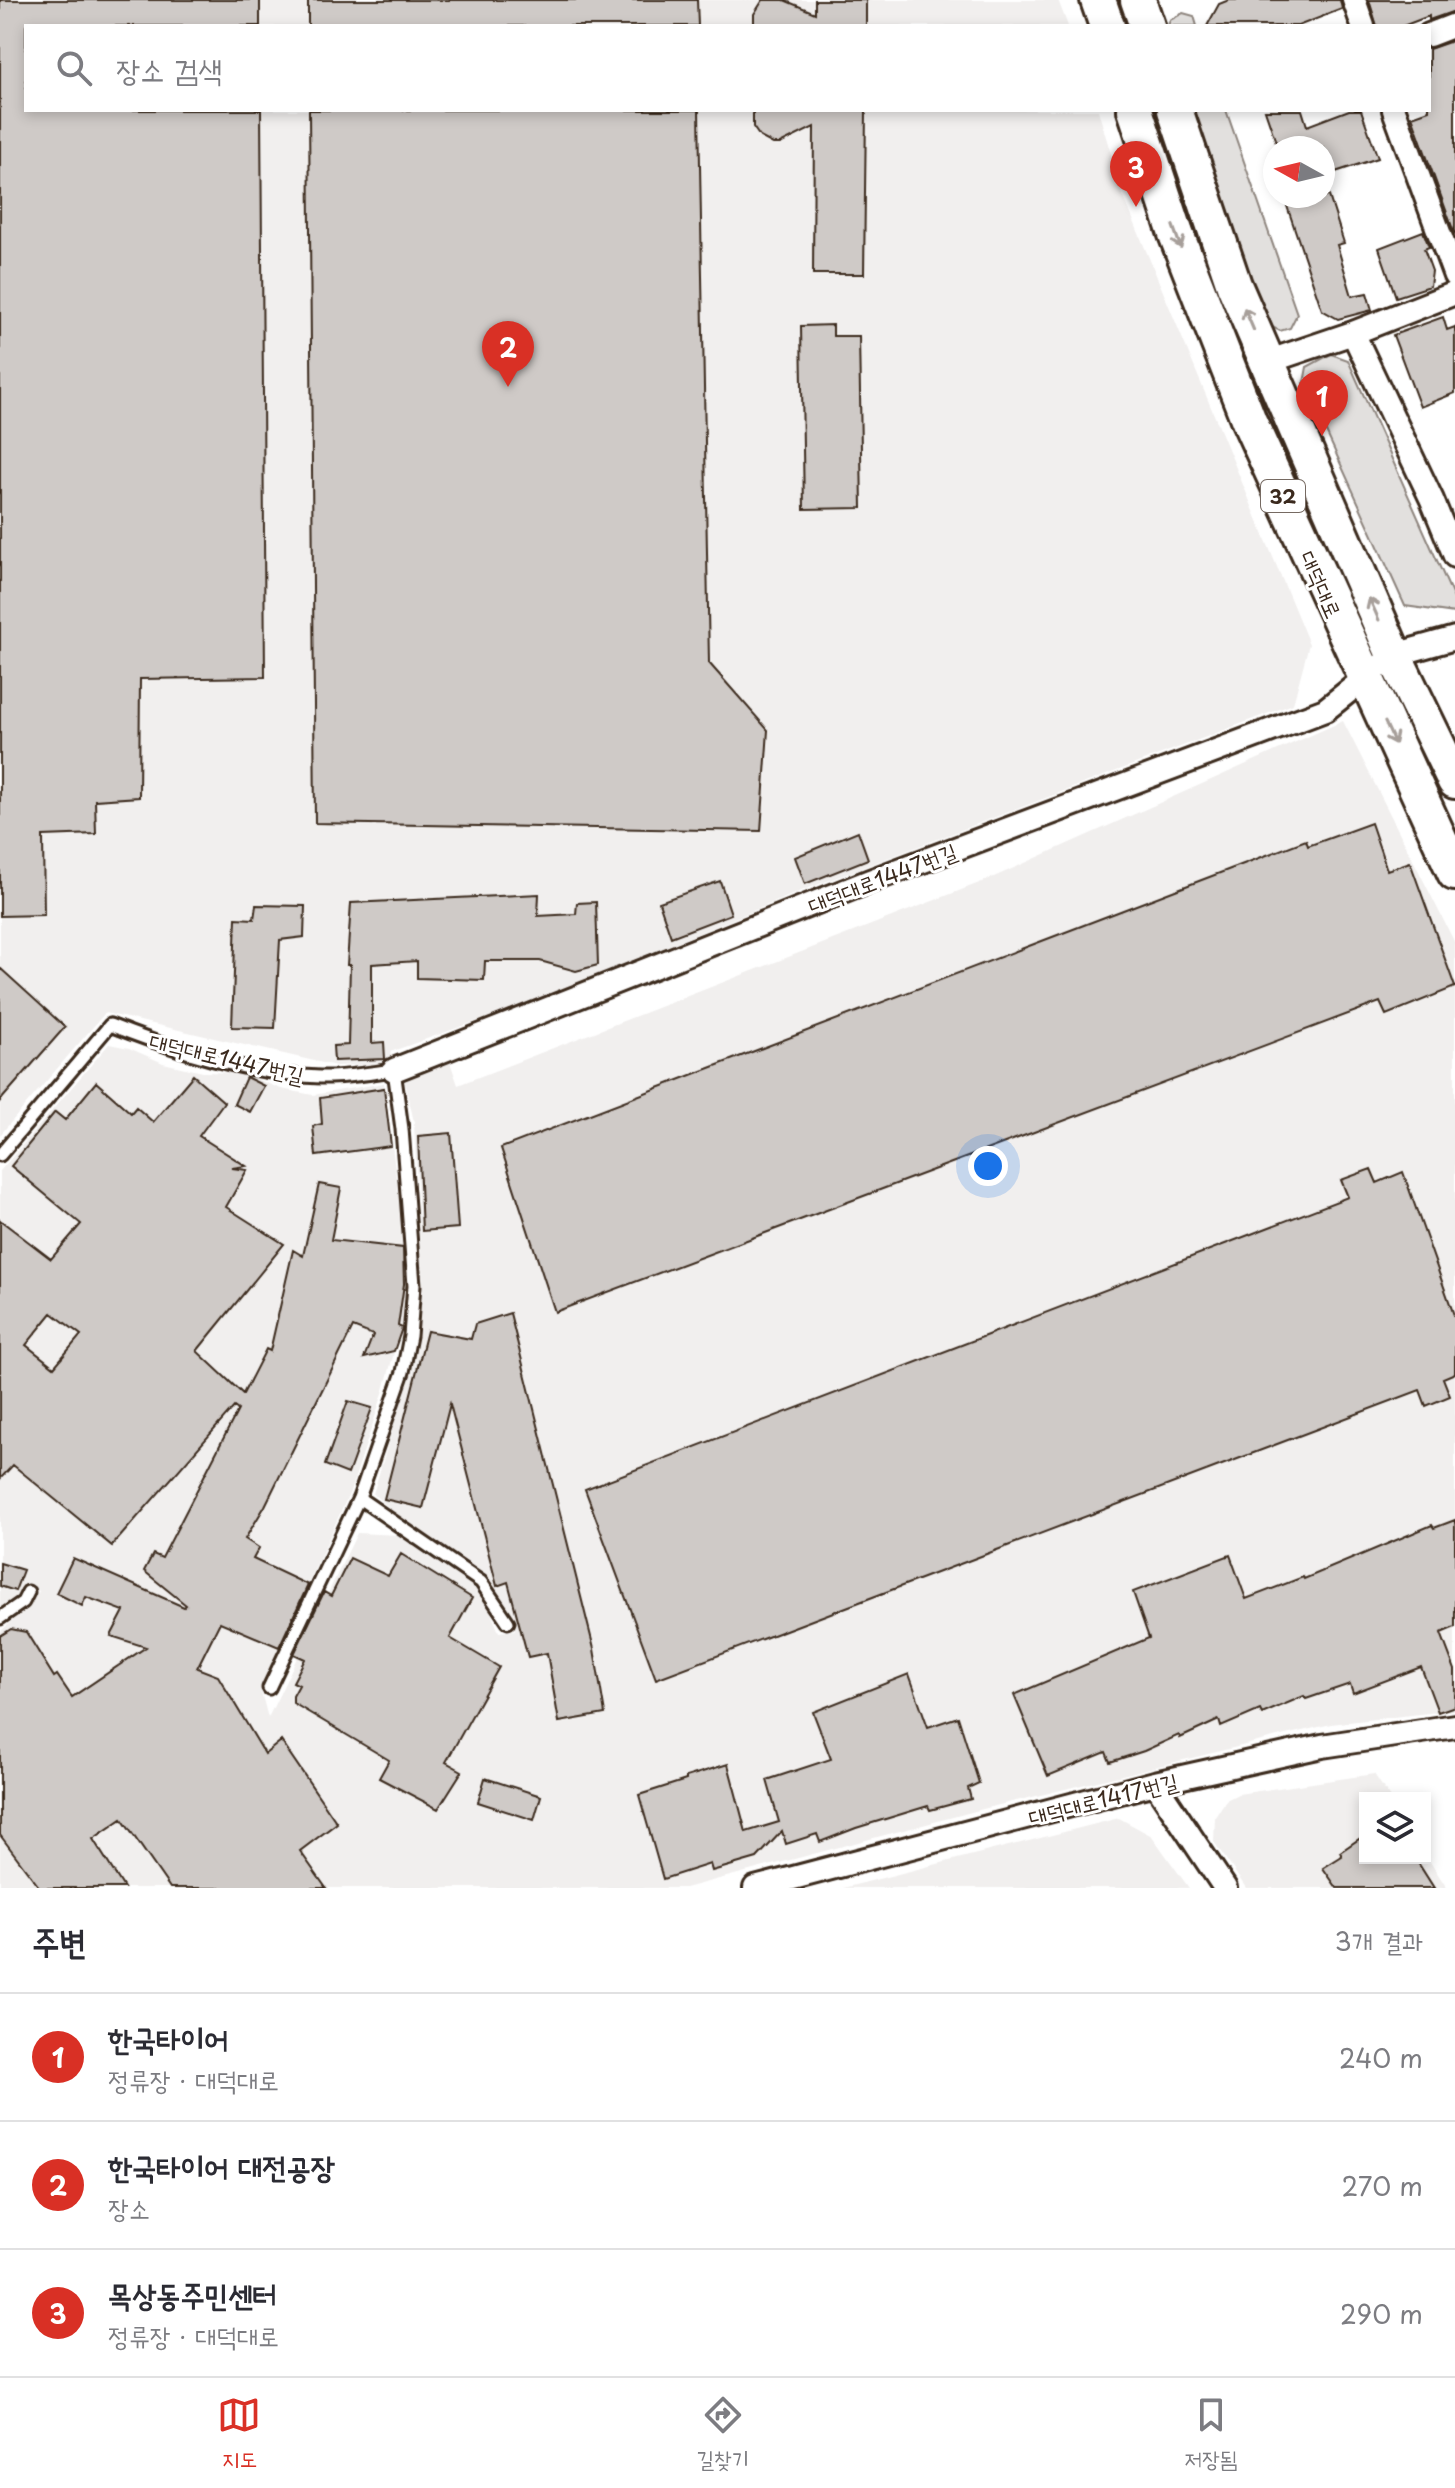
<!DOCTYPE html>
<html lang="ko">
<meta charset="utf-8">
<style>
:root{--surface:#fff;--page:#f2f2f3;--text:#2b2b33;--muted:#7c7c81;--line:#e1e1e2;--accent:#d93025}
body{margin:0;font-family:"Playpen Sans","Poor Story",sans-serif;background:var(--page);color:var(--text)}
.controls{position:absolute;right:24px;bottom:24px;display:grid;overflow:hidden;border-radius:0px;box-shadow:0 4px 12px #0003}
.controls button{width:72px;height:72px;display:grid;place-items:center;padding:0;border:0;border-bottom:2px solid var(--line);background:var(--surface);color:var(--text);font:40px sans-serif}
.compass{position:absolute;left:1263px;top:136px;width:72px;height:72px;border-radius:50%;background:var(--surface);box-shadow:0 4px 12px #0003;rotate:278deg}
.you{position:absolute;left:988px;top:1166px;width:28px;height:28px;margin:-20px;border:6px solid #fff;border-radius:50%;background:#1a73e8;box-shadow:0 0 0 12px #1a73e833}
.badge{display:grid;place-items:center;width:52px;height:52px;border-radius:50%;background:var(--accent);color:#fff;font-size:26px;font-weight:700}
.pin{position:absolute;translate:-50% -66px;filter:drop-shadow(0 2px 4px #0008)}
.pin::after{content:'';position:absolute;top:42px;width:28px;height:24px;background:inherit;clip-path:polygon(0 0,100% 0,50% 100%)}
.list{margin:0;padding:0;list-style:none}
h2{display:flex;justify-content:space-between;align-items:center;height:104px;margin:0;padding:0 32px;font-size:34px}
h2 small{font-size:26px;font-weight:400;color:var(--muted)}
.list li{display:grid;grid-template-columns:52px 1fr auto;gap:24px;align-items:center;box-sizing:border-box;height:128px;padding:0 32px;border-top:2px solid var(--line)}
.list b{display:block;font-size:30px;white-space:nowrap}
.list p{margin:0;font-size:26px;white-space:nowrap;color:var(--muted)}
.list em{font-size:26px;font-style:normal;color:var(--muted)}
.icon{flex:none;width:44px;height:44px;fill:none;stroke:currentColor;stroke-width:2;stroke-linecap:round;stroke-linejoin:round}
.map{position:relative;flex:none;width:1455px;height:1888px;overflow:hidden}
.search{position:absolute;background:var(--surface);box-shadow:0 4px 12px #0003;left:24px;right:24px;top:24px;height:88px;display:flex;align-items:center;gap:20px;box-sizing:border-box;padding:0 28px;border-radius:0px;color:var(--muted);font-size:30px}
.sheet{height:488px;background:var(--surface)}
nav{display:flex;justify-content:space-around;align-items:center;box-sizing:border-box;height:112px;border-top:2px solid var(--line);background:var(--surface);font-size:22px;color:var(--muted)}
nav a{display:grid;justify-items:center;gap:4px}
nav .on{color:var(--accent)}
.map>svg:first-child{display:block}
.built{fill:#f1efee}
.green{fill:#e2e0de;stroke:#8e857e;stroke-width:2}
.building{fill:#cfcac7;stroke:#3b2a1e;stroke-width:2;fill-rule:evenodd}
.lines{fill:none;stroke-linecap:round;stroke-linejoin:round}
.lane-casing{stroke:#3b2a1e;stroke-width:17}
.street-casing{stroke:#3b2a1e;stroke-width:28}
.primary-casing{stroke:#3b2a1e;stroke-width:40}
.lane{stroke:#fff;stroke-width:11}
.street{stroke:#fff;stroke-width:22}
.primary{stroke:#fff;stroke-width:34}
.oneway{stroke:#a79f9a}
.labels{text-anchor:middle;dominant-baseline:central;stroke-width:6;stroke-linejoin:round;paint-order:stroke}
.shield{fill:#fff;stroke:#766a62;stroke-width:2}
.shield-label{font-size:20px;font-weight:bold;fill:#3b2a1e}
.street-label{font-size:22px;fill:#3b2a1e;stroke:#fff}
</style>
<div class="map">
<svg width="1455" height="1888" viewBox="0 0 1455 1888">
<rect width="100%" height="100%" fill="#fff"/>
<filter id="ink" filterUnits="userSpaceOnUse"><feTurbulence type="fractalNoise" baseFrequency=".0125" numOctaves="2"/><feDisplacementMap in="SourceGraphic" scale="16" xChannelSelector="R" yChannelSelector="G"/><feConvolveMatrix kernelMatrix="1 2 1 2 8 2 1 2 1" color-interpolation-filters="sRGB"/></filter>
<g filter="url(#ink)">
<path class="built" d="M0,0H1058L1068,26H26V110H1098L1123,195L1309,644L1293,704L809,888L530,1002L390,1052L393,1064L336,1066L105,1013L0,1135Z
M1343,721L1455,943V1710L1331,1724L983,1809L685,1888H0V1632L32,1602L39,1591L25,1584L18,1595L0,1607V1171L109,1044L129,1048L163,1063L203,1072L242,1073L281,1089L313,1095L384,1083L409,1279L402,1323L384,1390L350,1492L260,1688L268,1718L357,1533L398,1535L482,1591L499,1632L515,1630L510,1609L484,1576L415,1529L373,1494L414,1357L422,1292L414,1122L405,1082L420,1070L450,1062L458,1085L987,880Z
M1374,1774L1390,1798H1365V1858H1425V1854L1447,1888H1246L1214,1842L1215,1817L1226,1800L1238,1794Z
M1119,1818L1152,1836L1189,1888H843Z"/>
<path class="green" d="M1183,13L1194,16L1197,26H1168L1170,20Z
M1191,110H1226L1297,314L1290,328L1280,331L1268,325Z
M1331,354L1348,360L1455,601V613L1405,606L1304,383L1307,367Z"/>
<path class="building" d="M0,0H260V26H26V110H261L265,677L140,679L139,797L95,800L96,834L43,836L44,915L0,916Z
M308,0H697L698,26H308Z
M763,0H784L815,13V0H866V26H754V14Z
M1229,0H1340L1342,9L1298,26H1207L1219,4Z
M1369,0H1455V11L1429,20V16L1403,26H1377Z
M1455,40V235L1412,116L1429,110V49Z
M309,110H699L709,663L768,730L761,831L315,823Z
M753,110H866L864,274H813L814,127L780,144H773L760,137L753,127Z
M1265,110H1302L1307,126L1349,110H1361L1378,158L1323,176V148H1278Z
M1300,196H1329L1344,243L1337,245L1352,296L1367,293L1372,310L1338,319L1322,310L1285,200Z
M1423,231L1429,247L1424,249L1432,271L1430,286L1396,297L1379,248Z
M1443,317L1447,330L1455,327V393L1420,407L1393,335Z
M833,325V336H859L862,508L804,509L801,326Z
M1371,823L1387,870L1410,862L1455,987L1386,1015L1380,1002L555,1312L501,1148L1306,840L1308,846Z
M858,831L868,859L805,884L795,857Z
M720,881L731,914L671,937L659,902Z
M539,894L538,916L576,914L577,903L596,902L598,965L576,971L540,961H485L484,980L417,978V961L372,964V1043L384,1042L385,1059L334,1061L333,1046L348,1045L350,965H347L351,903Z
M256,905L305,906L304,937L280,940L275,1028L232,1027L236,918L254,919Z
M0,968L65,1027L0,1101Z
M193,1075L224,1102L199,1136L246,1166L232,1168L247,1170L226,1207L284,1244L197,1351L243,1394L266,1349L270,1351L293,1250L303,1256L319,1184L341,1188L331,1240L403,1248L404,1284L398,1326L402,1328L394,1351L364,1358L373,1335L353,1327L265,1506L245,1539L259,1548L253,1559L308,1585L279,1647L220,1622L197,1668L218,1676L265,1754L281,1741L337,1823L300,1851L326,1888H170L122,1819L93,1839L124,1888H40L0,1835V1636L11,1629L26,1632L54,1677L57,1675L72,1697L146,1647L111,1636L124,1611L86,1597L82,1606L56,1593L73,1558L184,1607L186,1605L144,1571L153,1554L162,1558L238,1410L234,1407L112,1546L13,1465L0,1479V1220L51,1259L81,1224L11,1166L55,1112L65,1120L96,1082L131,1113L136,1107L153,1122ZM52,1313L81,1335L54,1367L26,1345Z
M246,1077L264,1086L250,1112L234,1104Z
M384,1088L391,1146L316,1156L313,1126L322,1124L320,1098Z
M451,1133L458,1228L422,1231L418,1136Z
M1371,1169L1377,1183L1403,1172L1455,1318V1373L1443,1378L1450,1396L1426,1406L1420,1390L656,1679L585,1489L1348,1197L1341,1180Z
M510,1313L594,1649L605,1714L559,1722L547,1653L528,1657L508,1582L497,1586L450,1404L423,1508L384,1499L427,1331L471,1339L475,1324Z
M348,1401L372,1408L348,1474L325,1465Z
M1455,1520V1627L1441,1633L1455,1670V1706L1438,1712L1421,1667L1353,1693L1350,1684L1306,1699L1304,1696L1262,1714L1260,1710L1221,1727L1219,1720L1180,1738L1179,1735L1144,1751L1110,1762L1106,1752L1048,1776L1014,1695L1149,1638L1133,1592L1230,1555L1246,1599L1303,1577L1304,1579L1432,1525L1434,1528Z
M401,1554L472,1598L450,1638L499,1667L446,1762L462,1771L438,1809L379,1778L389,1760L293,1703V1696L299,1685L293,1682L305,1659L294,1654L324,1592L331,1596L350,1558L388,1576Z
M0,1563L23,1570L15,1591L0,1586Z
M909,1674L928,1727L958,1717L979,1783L968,1788L971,1799L930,1810L928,1806L856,1828L820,1842L817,1834L786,1844L782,1831L757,1858L712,1871L710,1864L663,1879L639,1795L686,1780V1777L728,1764L746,1832L779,1822L767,1780L831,1759L813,1712Z
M485,1778L541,1796L534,1820L478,1802Z
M1365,1835V1858H1415L1434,1888H1337L1323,1868L1342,1856L1340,1852Z"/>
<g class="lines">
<defs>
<path id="lane" d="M0,1155L110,1025C173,1050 252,1075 320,1077C344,1078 370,1073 394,1070L402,1129L414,1285L410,1336L403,1372L359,1498L269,1688
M359,1498L481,1582L508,1622
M0,1618L23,1602L28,1592"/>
<path id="street" d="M1354,0L1363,26
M1429,35L1455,25
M1394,110L1455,276
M1353,333L1432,500L1455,556
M1267,362L1353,333L1455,293
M394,1070L870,881L1325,710L1394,655L1455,638
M1155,1783L1225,1888
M755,1888L1155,1783L1322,1746L1455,1726"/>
<path id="primary" d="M1098,0L1107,26
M1138,0L1147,26
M1135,110L1176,234L1249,421L1455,873
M1175,110L1234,285L1394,655L1455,781"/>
</defs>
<use href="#lane" class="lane-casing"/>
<use href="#street" class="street-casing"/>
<use href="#primary" class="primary-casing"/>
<use href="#lane" class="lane"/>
<use href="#street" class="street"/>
<use href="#primary" class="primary"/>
</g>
<defs><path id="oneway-shaft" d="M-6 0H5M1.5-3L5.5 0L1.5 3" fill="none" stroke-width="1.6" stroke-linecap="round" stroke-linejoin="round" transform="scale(2)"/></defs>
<g class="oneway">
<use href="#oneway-shaft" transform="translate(1177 237) rotate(70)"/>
<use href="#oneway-shaft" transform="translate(1249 319) rotate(-113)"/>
<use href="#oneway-shaft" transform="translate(1374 609) rotate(-114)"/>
<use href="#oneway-shaft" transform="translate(1390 733) rotate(65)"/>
</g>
</g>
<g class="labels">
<rect class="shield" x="1261" y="480" width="44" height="32" rx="6"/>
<g class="shield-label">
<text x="1283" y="496">32</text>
</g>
<g class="street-label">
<text transform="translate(1322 584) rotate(66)">대덕대로</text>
<text transform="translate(882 877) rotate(-21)">대덕대로1447번길</text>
<text transform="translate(227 1057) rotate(13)">대덕대로1447번길</text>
<text transform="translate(1103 1798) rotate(-14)">대덕대로1417번길</text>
</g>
</g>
</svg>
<div class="controls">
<button><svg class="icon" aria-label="layers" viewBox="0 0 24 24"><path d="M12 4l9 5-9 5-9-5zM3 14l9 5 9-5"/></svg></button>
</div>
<svg class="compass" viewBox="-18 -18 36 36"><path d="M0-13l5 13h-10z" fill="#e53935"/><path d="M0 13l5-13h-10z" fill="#7c7c81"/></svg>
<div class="you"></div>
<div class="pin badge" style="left:1322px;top:436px">1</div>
<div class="pin badge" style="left:508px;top:387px">2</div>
<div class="pin badge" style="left:1136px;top:207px">3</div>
<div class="search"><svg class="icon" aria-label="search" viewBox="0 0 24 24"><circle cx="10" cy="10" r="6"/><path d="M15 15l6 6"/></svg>장소 검색</div>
</div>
<section class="sheet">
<h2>주변<small>3개 결과</small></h2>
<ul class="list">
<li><span class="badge">1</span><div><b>한국타이어</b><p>정류장 · 대덕대로</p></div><em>240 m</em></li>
<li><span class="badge">2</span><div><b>한국타이어 대전공장</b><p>장소</p></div><em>270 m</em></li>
<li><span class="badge">3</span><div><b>목상동주민센터</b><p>정류장 · 대덕대로</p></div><em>290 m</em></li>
</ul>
</section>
<nav>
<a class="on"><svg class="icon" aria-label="map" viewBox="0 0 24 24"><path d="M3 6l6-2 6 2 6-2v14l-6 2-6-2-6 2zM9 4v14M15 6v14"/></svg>지도</a>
<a><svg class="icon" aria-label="directions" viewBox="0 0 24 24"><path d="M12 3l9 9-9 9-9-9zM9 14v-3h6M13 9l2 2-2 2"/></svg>길찾기</a>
<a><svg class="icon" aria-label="saved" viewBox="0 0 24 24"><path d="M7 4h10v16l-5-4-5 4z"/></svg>저장됨</a>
</nav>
